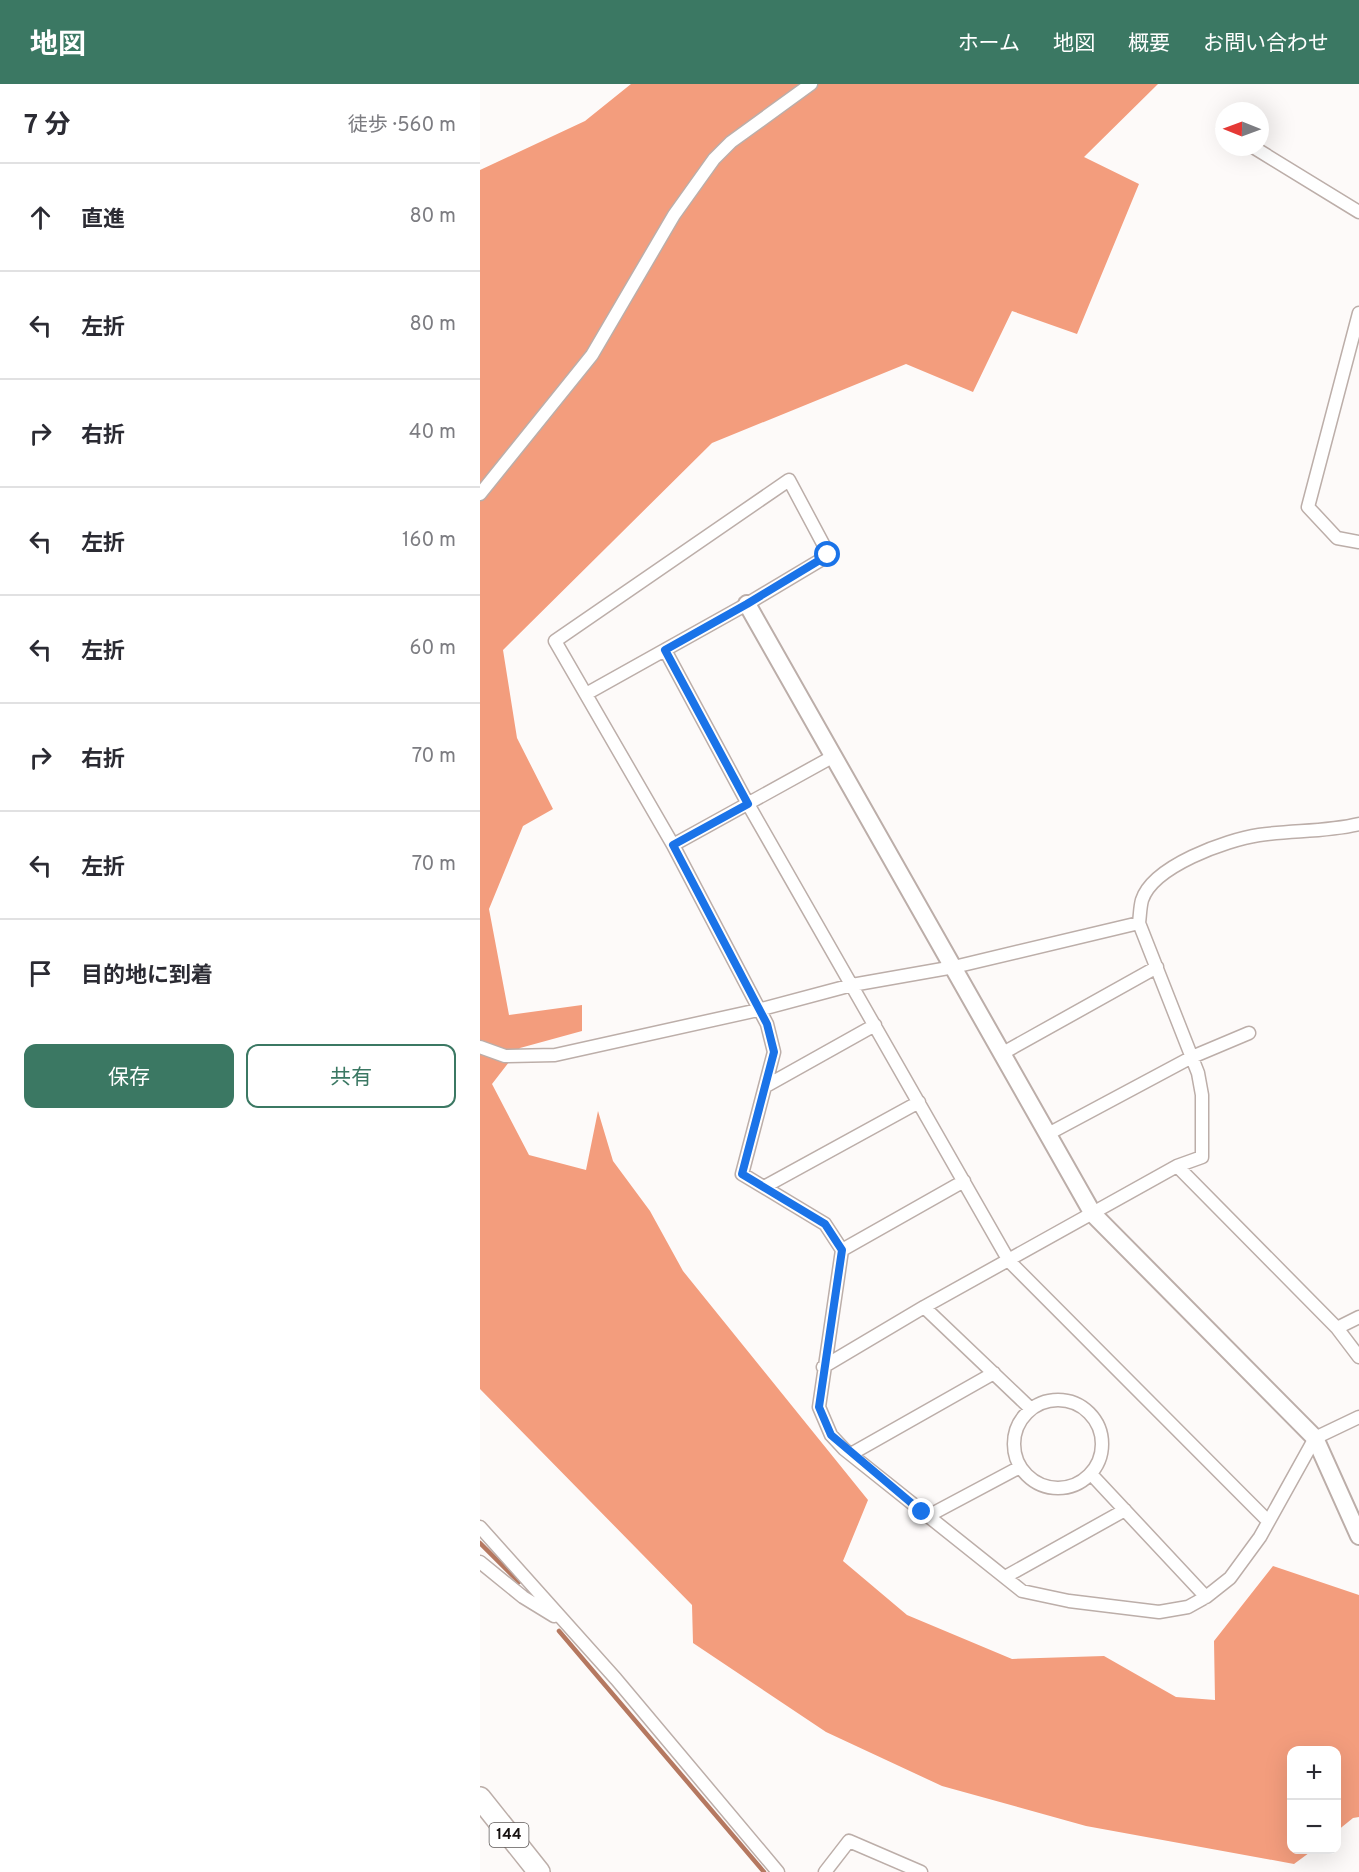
<!DOCTYPE html>
<html lang="ja">
<meta charset="utf-8">
<style>
:root{--surface:#fff;--page:#f2f2f3;--text:#2b2b33;--muted:#7c7c81;--line:#e1e1e2;--accent:#3b7863}
body{margin:0;font-family:Overpass,"Noto Sans JP",sans-serif;background:var(--page);color:var(--text)}
.controls{position:absolute;right:18px;bottom:18px;display:grid;overflow:hidden;border-radius:12px;box-shadow:0 6px 24px #0002}
.controls button{width:54px;height:54px;display:grid;place-items:center;padding:0;border:0;border-bottom:2px solid var(--line);background:var(--surface);color:var(--text);font:30px sans-serif}
.compass{position:absolute;left:735px;top:18px;width:54px;height:54px;border-radius:50%;background:var(--surface);box-shadow:0 6px 24px #0002;rotate:271deg}
.stop{position:absolute;width:18px;height:18px;margin:-14px;border:4px solid #1a73e8;border-radius:50%;background:#fff}
.stop.end{background:#1a73e8;border-color:#fff;box-shadow:0 2px 6px #0008}
.list{margin:0;padding:0;list-style:none}
h2{display:flex;justify-content:space-between;align-items:center;height:78px;margin:0;padding:0 24px;font-size:26px}
h2 small{font-size:20px;font-weight:400;color:var(--muted)}
.list li{display:grid;grid-template-columns:39px 1fr auto;gap:18px;align-items:center;box-sizing:border-box;height:108px;padding:0 24px;border-top:2px solid var(--line)}
.list b{display:block;font-size:22px;white-space:nowrap}
.list em{font-size:20px;font-style:normal;color:var(--muted)}
.actions{display:flex;gap:12px;padding:18px 24px}
.actions a{flex:1;padding:14px 0;border:2px solid var(--accent);border-radius:12px;text-align:center;font-size:21px;color:var(--accent)}
.actions .main{background:var(--accent);color:#fff}
.icon{flex:none;width:33px;height:33px;fill:none;stroke:currentColor;stroke-width:2;stroke-linecap:round;stroke-linejoin:round}
.map{position:relative;flex:none;width:879px;height:1788px;overflow:hidden}
header{display:flex;align-items:center;gap:36px;box-sizing:border-box;height:84px;padding:0 30px;background:var(--accent);color:#fff}
header strong{font-size:28px}
nav{display:flex;gap:33px;margin-inline-start:auto;font-size:21px}
main{display:flex}
aside{flex:1;background:var(--surface)}
.map>svg:first-child{display:block}
.forest{fill:#f39d7d}
.lines{fill:none;stroke-linecap:round;stroke-linejoin:round}
.stream{stroke:#b57860;stroke-width:4.5}
.street-casing{stroke:#bcaea9;stroke-width:15}
.secondary-casing{stroke:#bcaea9;stroke-width:20}
.highway-casing{stroke:#bcaea9;stroke-width:24}
.street{stroke:#fff;stroke-width:12}
.secondary{stroke:#fff;stroke-width:16}
.highway{stroke:#fff;stroke-width:21}
.route{stroke:#1a73e8;stroke-width:8}
.labels{text-anchor:middle;dominant-baseline:central;stroke-width:6;stroke-linejoin:round;paint-order:stroke}
.shield{fill:#fff;stroke:#5d5958;stroke-width:1.5}
.shield-label{font-size:15px;font-weight:bold;fill:#171211}
</style>
<header>
<strong>地図</strong>
<nav><a>ホーム</a><a>地図</a><a>概要</a><a>お問い合わせ</a></nav>
</header>
<main>
<aside>
<h2>7 分<small>徒歩 · 560 m</small></h2>
<ul class="list">
<li><svg class="icon" aria-label="ahead" viewBox="0 0 24 24"><path d="M12 20V5M6 11l6-6 6 6"/></svg><div><b>直進</b></div><em>80 m</em></li>
<li><svg class="icon" aria-label="left" viewBox="0 0 24 24"><path d="M17 20v-9H6M10 6l-5 5 5 5"/></svg><div><b>左折</b></div><em>80 m</em></li>
<li><svg class="icon" aria-label="right" viewBox="0 0 24 24"><path d="M7 20v-9h11M14 6l5 5-5 5"/></svg><div><b>右折</b></div><em>40 m</em></li>
<li><svg class="icon" aria-label="left" viewBox="0 0 24 24"><path d="M17 20v-9H6M10 6l-5 5 5 5"/></svg><div><b>左折</b></div><em>160 m</em></li>
<li><svg class="icon" aria-label="left" viewBox="0 0 24 24"><path d="M17 20v-9H6M10 6l-5 5 5 5"/></svg><div><b>左折</b></div><em>60 m</em></li>
<li><svg class="icon" aria-label="right" viewBox="0 0 24 24"><path d="M7 20v-9h11M14 6l5 5-5 5"/></svg><div><b>右折</b></div><em>70 m</em></li>
<li><svg class="icon" aria-label="left" viewBox="0 0 24 24"><path d="M17 20v-9H6M10 6l-5 5 5 5"/></svg><div><b>左折</b></div><em>70 m</em></li>
<li><svg class="icon" aria-label="arrive" viewBox="0 0 24 24"><path d="M6 21V4h12l-3 4 3 4H6"/></svg><div><b>目的地に到着</b></div></li>
</ul>
<div class="actions"><a class="main">保存</a><a>共有</a></div>
</aside>
<div class="map">
<svg width="879" height="1788" viewBox="0 0 879 1788">
<rect width="100%" height="100%" fill="#fdfaf9"/>
<path class="forest" d="M151,0H678L604,73L659,100L597,250L532,227L493,308L426,280L232,359L23,566L37,654L73,725L43,742L9,825L29,931L102,921V947L40,964L12,1000L49,1071L106,1086L118,1027L133,1077L170,1127L203,1187L388,1416L363,1477L427,1531L532,1575L624,1572L696,1613L735,1616L734,1557L793,1482L879,1511V1733L873,1734L857,1747L856,1666H812V1766H833L814,1780L606,1742L462,1702L346,1648L213,1559L212,1521L0,1305V86L105,37Z"/>
<g class="lines">
<path class="stream" d="M0,1459L39,1498
M79,1547L284,1788"/>
<defs>
<path id="street" d="M743,44L744,45
M773,63L879,128
M879,229L828,423L857,454L879,458
M0,410L112,271L194,131L234,75L251,58L331,0
M185,566L268,720L529,1177L787,1436
M106,610L267,520L349,471L309,396L75,557L193,761L287,940L294,968L262,1090L345,1140L362,1166L339,1323L351,1351L364,1365L542,1507L589,1517L679,1528L708,1523L726,1513L750,1494L780,1453L835,1354L879,1333
M193,761L354,672
M659,839C660,832 660,823 662,816C673,782 746,756 779,751C812,746 846,748 879,740
M0,963L25,972L75,971L278,926L372,901L474,883L659,839L718,989L722,1011V1073L697,1082L444,1223L343,1283
M523,969L677,883
M286,1002L395,941
M568,1050L712,973L769,949
M697,1082L857,1244L879,1273
M284,1103L439,1018
M362,1166L484,1097
M444,1223L550,1324
M857,1244L879,1233
M534 1360a44 44 0 1 1 88 0a44 44 0 1 1-88 0Z
M371,1370L514,1289
M611,1390L726,1513
M448,1432L540,1383
M0,1443L136,1595L298,1788
M0,1478L43,1513L74,1532
M525,1493L645,1426
M345,1788L369,1757L441,1788"/>
<path id="secondary" d="M267,520L613,1130L835,1354L879,1452"/>
<path id="highway" d="M0,1714L59,1788"/>
</defs>
<use href="#street" class="street-casing"/>
<use href="#secondary" class="secondary-casing"/>
<use href="#highway" class="highway-casing"/>
<use href="#street" class="street"/>
<use href="#secondary" class="secondary"/>
<use href="#highway" class="highway"/>
</g>
<g class="lines">
<path class="route" d="M348,471L267,520L185,566L268,720L193,761L287,940L294,968L262,1090L345,1140L362,1166L339,1323L351,1351L442,1428"/>
</g>
<g class="labels">
<rect class="shield" x="9.5" y="1739" width="39" height="24" rx="4.5"/>
<g class="shield-label">
<text x="29" y="1751">144</text>
</g>
</g>
</svg>
<div class="controls">
<button>+</button>
<button>−</button>
</div>
<svg class="compass" viewBox="-18 -18 36 36"><path d="M0-13l5 13h-10z" fill="#e53935"/><path d="M0 13l5-13h-10z" fill="#7c7c81"/></svg>
<div class="stop" style="left:348px;top:471px"></div>
<div class="stop end" style="left:442px;top:1428px"></div>
</div>
</main>
